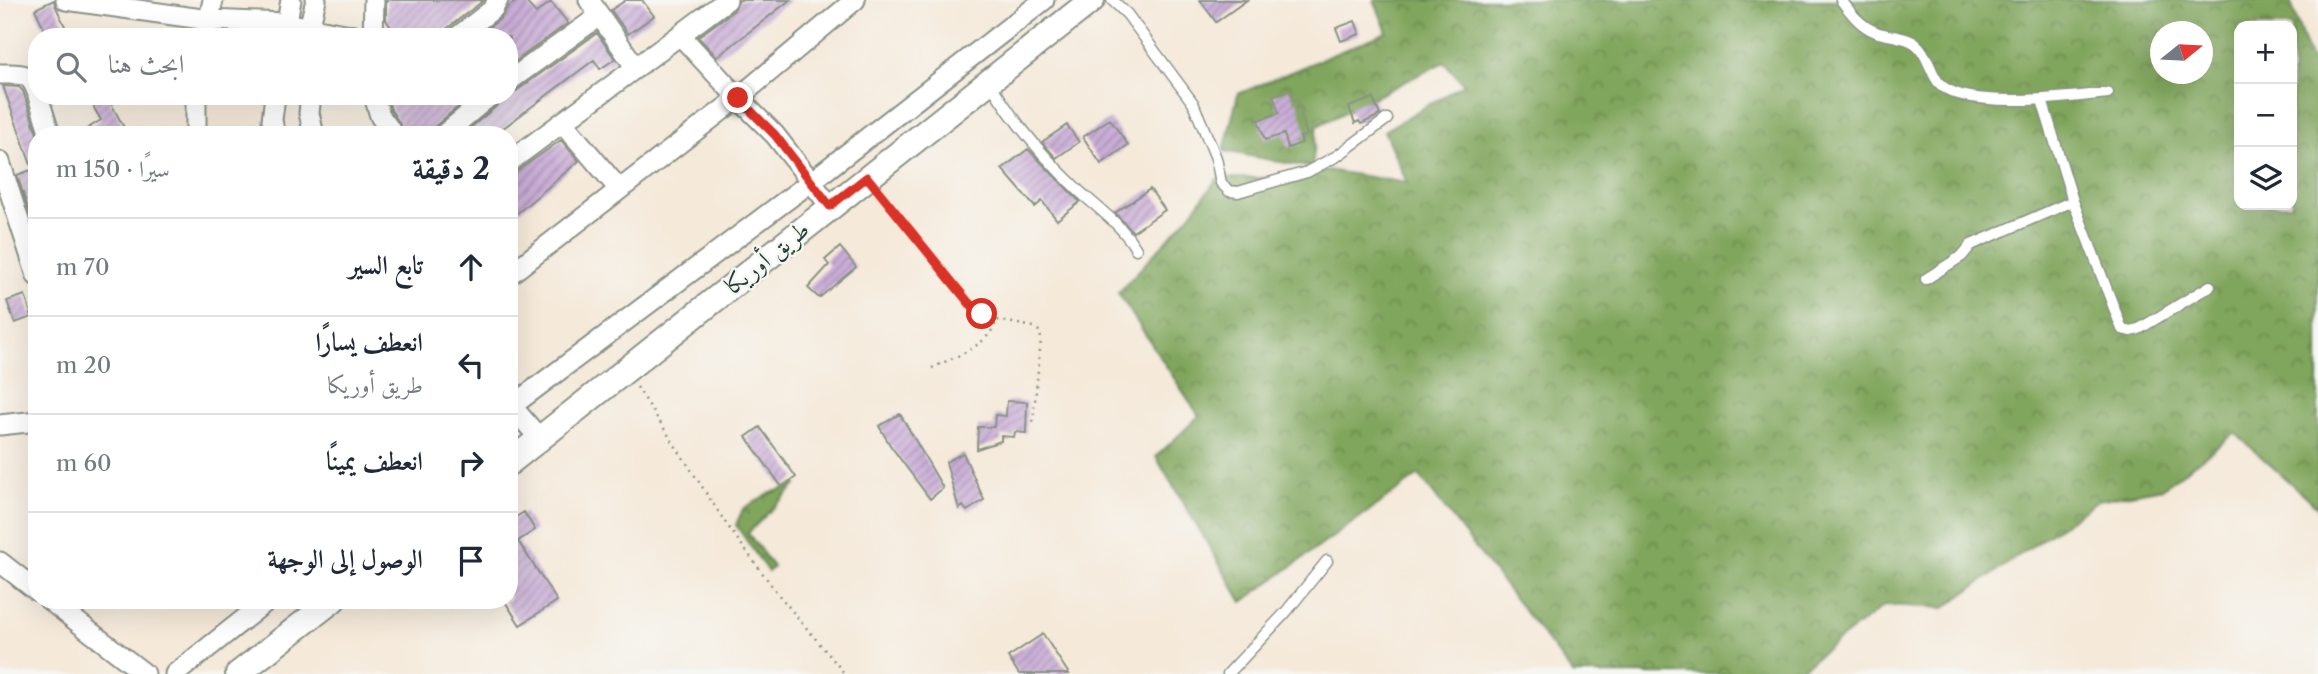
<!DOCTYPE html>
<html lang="ar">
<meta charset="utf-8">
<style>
:root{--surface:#fff;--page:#f2f2f3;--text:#1f2937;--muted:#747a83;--line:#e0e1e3}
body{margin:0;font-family:"Libre Caslon Text",Amiri,serif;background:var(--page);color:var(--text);direction:rtl}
.controls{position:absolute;right:21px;top:21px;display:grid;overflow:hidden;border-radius:14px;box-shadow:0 7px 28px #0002}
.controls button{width:63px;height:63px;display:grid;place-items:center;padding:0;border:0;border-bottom:2px solid var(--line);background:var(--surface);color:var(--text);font:35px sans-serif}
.compass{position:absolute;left:2150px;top:21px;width:63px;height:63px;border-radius:50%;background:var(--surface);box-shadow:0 7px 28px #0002;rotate:72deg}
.stop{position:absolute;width:21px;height:21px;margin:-16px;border:5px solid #d93025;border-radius:50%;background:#fff}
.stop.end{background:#d93025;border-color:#fff;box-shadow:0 2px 7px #0008}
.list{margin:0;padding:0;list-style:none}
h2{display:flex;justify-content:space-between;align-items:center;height:91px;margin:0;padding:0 28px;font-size:30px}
h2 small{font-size:23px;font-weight:400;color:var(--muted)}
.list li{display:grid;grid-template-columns:46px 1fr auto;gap:21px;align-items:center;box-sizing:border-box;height:98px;padding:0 28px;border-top:2px solid var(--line)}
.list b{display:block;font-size:26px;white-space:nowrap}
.list p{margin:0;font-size:23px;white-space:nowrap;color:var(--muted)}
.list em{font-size:23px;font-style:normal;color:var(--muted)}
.icon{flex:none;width:38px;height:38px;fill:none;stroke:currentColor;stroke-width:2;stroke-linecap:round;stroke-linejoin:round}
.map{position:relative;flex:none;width:2318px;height:674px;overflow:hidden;direction:ltr}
.search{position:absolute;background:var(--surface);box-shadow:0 7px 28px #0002;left:28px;top:28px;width:490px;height:77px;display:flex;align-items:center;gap:18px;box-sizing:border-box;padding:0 24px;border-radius:28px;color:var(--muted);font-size:26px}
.panel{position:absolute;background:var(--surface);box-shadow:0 7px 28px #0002;left:28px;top:126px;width:490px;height:483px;border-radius:28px;direction:rtl}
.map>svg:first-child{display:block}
.forest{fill:url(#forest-crowns);stroke:#507148;stroke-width:2;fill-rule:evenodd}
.building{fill:url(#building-hatch)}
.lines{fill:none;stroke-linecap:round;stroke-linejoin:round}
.service-casing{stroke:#8a9386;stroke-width:13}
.minor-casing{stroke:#8a9386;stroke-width:23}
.tertiary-casing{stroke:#8a9386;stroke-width:28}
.path{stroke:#8a9386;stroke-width:2.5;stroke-dasharray:2 5;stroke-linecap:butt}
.service{stroke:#fff;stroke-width:10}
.minor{stroke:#fff;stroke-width:19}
.tertiary{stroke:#fff;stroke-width:24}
.route{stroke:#d93025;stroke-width:9}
.labels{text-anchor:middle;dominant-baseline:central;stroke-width:5;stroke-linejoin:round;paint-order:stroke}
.street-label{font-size:24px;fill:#1f3d34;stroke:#f6f6f2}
</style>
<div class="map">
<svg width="2318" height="674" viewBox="0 0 2318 674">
<defs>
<pattern id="forest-crowns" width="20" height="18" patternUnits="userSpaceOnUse" patternTransform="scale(1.75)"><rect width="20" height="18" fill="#80a55b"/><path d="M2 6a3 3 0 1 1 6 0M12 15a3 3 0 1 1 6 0" fill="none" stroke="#68884c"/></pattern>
<pattern id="building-hatch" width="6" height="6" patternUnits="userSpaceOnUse" patternTransform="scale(1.75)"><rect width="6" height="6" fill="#caadd7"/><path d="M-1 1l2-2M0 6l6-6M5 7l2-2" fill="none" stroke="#a38eaf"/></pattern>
</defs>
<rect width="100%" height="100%" fill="#f6f6f2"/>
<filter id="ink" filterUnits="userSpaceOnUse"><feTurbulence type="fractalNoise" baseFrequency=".0143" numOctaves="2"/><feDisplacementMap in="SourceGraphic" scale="14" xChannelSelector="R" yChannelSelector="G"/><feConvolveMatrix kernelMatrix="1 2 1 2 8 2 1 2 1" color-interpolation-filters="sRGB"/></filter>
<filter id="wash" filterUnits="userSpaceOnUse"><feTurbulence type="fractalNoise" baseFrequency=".00686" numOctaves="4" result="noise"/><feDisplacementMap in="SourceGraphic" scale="28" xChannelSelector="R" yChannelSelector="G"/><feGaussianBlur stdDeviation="1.57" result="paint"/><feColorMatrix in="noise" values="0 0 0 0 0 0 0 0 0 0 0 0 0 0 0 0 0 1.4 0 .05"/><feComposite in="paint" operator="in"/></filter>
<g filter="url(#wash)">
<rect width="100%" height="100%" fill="#f5e9d9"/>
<path class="forest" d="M1374,0H2290L2305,45L2318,76V508L2235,433L2163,488L2098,500L1944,608L1885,605L1794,674H1573L1419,475L1242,602L1156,457L1199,416L1118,293L1188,217L1218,178H1297L1327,170L1407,183L1384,131L1464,84L1444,62L1317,126L1312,168L1224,151L1238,94L1387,32ZM2239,26H2292V205H2239ZM2160,32H2202V74H2160Z
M797,484L748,533L773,567L768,572L736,525L743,509L768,494Z"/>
<g id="blocks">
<path class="building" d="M54,0L55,5L70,37H48L35,9Z
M386,0H484L436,37H385V33L392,29L386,20Z
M519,0H524L536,13L551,2L568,23L509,66V37H477L501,18L508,7Z
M626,0H642L654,16L628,34L611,10Z
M739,0H790L717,57L698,37L734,10Z
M1200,0H1247L1216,22Z
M1355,21L1360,34L1341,41L1336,28Z
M597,33L615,59L600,69L594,60L494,135H462L498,105L502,96H509V93L516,91Z
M3,86L19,87L23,91L37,134V176H35Z
M1290,90L1294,101L1297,100L1307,135L1300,137L1302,143L1288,148L1284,134L1265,140L1258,120L1279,113L1273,95Z
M95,96H107L128,135H77L101,120L94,108Z
M397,96H471L435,126L431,135H407L391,110L389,103Z
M1373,98L1380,115L1361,124L1359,121L1355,123L1349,107Z
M1110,119L1128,145L1101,164L1083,137Z
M1067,125L1079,142L1056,158L1042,142Z
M561,140L579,161L509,220V177Z
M1028,149L1080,202L1057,220L1042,201L1035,207L1002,169Z
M31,170L37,188V236L17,175Z
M1150,189L1165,210L1133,232L1115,213Z
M840,247L856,267L819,298L808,288L829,265L825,260Z
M25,295L32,317L15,323L7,301Z
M1007,401L1027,402L1026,433L1015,432L1014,437L1001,436V441L977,449L978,427H994L995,415L1006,416Z
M900,414L943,488L930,499L890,445L879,426Z
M760,427L796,477L782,487L746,437Z
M963,453L984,500L967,511L963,506L959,509L946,462Z
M524,512L535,530L518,541L557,601L520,625L504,600H509V521Z
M1043,634L1069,674H1019L1008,657Z"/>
</g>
</g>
<g filter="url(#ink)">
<use href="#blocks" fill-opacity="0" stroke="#8a9386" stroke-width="2"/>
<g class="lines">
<defs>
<path id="service" d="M1112,0L1127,14L1193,103L1216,158L1221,183L1229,191L1238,192L1307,172L1337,156L1387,119
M1841,0C1851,13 1860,26 1876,32C1889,37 1907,36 1917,45C1928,55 1930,72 1939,83C1963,111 2073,97 2108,93
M989,81C1014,123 1044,158 1079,191C1100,210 1121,224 1136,249
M2042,100L2073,201L2122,329L2130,331L2139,329L2210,286
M1926,279L1962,256L1971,245L2073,201
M1228,674L1286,612L1327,561"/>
<path id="minor" d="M66,0L209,20L286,23L361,37
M589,0L636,68
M681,36L738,98L775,135L830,206
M205,37L213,0
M284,37L291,0
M310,37L309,28L316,0
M373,37L374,0
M457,37L493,9L498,0
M0,74C20,74 30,71 37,92
M509,81L599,16
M38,96L50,135
M275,96L272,120L275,135
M311,96L309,113L314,135
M374,96L380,116L394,135
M563,123L619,189
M196,135V96
M443,135L490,96
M0,162L37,276
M509,162L727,0
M509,275L738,98L855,0
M509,403L540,439
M509,408L812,181L1044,0
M0,425L37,421
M0,562L37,591
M49,600L145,674
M175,674L268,600"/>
<path id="tertiary" d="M509,463L1092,0
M238,674L333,600"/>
</defs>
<use href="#service" class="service-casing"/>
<use href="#minor" class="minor-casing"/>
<use href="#tertiary" class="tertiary-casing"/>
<path class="path" d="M880,193L975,309L997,320L1034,327L1040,332L1041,339L1033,422
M932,368C955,356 988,347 997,320
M637,387L727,525L778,594L845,674"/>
<use href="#service" class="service"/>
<use href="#minor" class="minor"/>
<use href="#tertiary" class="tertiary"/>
</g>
</g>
<g class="lines" filter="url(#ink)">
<path class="route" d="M738,98L775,135L830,206L867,177L969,303L982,314"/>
</g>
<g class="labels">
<g class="street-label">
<text transform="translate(767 257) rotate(-39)">طريق أوريكا</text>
</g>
</g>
</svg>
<div class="controls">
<button>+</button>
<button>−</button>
<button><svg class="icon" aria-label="layers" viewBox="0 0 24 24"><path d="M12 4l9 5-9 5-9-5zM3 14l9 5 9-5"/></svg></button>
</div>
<svg class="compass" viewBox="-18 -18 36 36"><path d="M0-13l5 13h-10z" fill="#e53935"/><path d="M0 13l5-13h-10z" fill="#747a83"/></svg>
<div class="stop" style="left:982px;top:314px"></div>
<div class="stop end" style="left:738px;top:98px"></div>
<div class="search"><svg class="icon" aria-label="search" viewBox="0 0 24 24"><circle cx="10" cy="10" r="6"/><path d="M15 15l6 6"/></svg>ابحث هنا</div>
<section class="panel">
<h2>2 دقيقة<small>سيرًا · 150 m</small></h2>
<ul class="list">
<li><svg class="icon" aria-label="ahead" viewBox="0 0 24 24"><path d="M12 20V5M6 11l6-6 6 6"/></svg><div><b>تابع السير</b></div><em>70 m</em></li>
<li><svg class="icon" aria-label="left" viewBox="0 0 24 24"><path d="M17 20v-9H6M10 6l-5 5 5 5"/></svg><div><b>انعطف يسارًا</b><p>طريق أوريكا</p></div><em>20 m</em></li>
<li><svg class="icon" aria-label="right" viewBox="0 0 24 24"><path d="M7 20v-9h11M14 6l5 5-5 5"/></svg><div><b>انعطف يمينًا</b></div><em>60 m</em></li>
<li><svg class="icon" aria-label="arrive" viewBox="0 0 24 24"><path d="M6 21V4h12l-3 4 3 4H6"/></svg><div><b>الوصول إلى الوجهة</b></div></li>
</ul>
</section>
</div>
